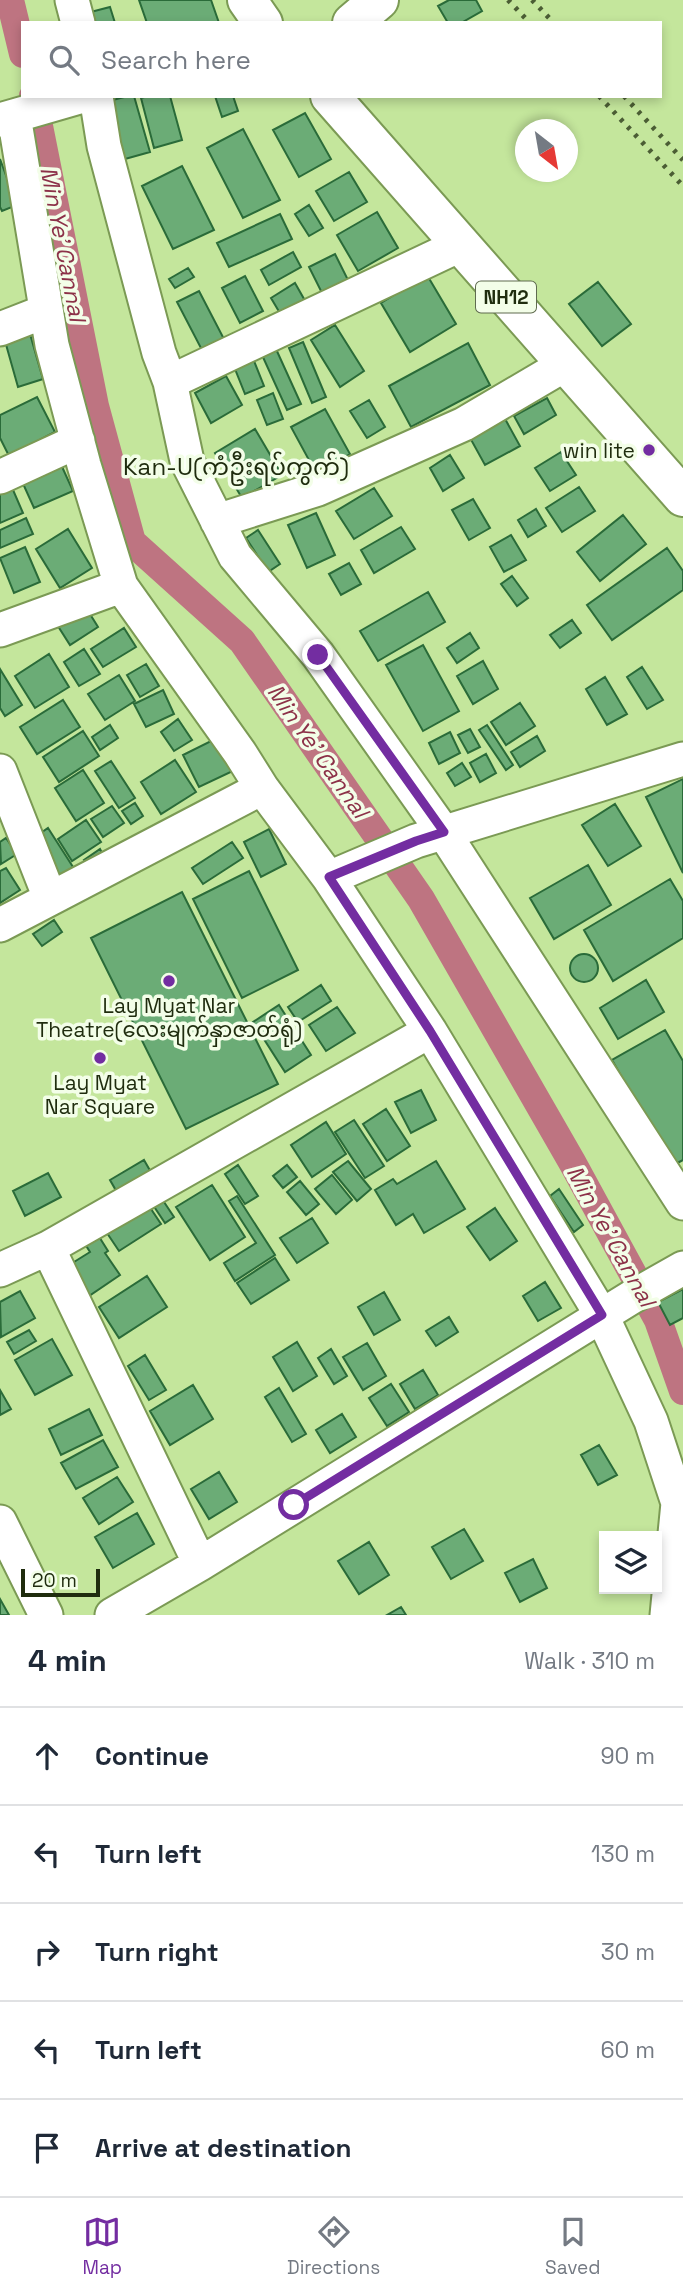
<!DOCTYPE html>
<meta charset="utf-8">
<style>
:root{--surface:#fff;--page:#f2f2f3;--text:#1f2937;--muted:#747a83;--line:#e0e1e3;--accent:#732da1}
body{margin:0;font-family:"Space Grotesk","Noto Sans Myanmar",sans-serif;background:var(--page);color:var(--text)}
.controls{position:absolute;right:21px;bottom:21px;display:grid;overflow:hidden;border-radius:0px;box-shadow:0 4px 10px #0003}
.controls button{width:63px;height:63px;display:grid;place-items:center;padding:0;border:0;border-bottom:2px solid var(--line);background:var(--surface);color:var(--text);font:35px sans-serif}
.compass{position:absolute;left:515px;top:119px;width:63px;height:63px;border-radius:50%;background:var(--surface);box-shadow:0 4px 10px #0003;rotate:149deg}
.scale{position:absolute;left:21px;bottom:18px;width:79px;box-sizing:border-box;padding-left:7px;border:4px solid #1f2c0e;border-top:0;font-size:19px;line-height:24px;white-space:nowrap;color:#1f2c0e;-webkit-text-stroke:5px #f3fee8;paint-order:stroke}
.stop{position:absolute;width:21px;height:21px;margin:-16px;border:5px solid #732da1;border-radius:50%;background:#fff}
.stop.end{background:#732da1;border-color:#fff;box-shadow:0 2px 7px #0008}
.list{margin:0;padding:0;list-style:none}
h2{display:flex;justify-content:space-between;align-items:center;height:91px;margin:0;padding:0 28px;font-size:30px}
h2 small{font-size:23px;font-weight:400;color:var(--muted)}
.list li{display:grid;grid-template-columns:46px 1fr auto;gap:21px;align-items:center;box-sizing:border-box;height:98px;padding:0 28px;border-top:2px solid var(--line)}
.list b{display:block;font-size:26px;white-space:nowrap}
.list em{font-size:23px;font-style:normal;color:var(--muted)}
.icon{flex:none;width:38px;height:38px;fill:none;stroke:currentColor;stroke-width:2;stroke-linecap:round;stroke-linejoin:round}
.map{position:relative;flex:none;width:683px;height:1615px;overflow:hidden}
.search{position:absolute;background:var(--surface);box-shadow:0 4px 10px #0003;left:21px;right:21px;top:21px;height:77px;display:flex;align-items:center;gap:18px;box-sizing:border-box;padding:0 24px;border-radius:0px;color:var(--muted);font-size:26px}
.sheet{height:581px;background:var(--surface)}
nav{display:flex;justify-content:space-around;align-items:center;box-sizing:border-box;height:98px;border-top:2px solid var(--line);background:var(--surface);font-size:19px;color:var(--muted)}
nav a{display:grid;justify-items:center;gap:4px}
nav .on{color:var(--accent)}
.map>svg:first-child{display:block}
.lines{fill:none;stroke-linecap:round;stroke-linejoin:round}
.canal{stroke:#be7481;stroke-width:28}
.building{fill:#6bac76;stroke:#2a6b39;stroke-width:2}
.minor-casing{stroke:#7b9a54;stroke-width:37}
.major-casing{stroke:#7b9a54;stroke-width:42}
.highway-casing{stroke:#7b9a54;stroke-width:42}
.minor{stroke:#fff;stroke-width:33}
.major{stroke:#fff;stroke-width:38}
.highway{stroke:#fff;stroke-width:38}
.rail{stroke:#4b5d34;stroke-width:5;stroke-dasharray:3.5 7;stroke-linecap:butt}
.route{stroke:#732da1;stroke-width:9}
.poi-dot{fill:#732da1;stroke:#f3fee8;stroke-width:2.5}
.labels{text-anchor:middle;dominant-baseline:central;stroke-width:7;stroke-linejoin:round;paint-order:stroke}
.shield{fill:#f3fee8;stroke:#5f6b4f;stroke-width:2}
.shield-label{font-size:19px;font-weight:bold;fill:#1f2c0e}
.poi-label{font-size:21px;fill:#1f2c0e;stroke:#f3fee8}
.water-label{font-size:23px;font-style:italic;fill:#8c3148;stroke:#f3fee8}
.quarter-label{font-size:24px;fill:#1f2c0e;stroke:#f3fee8}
</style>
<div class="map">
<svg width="683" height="1615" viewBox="0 0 683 1615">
<rect width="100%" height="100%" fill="#c4e69c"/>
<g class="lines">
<path class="canal" d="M10,0L23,54
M33,96L95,406L132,542L242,641L421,899L572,1162L658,1320L683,1391"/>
</g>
<path class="building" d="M139,0H211L219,23H147Z
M449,0H476L482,11L461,23H448L438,6Z
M110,7L115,23H86L83,14Z
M128,96H134L150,152L125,159L109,101Z
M148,96H170L182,140L154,148L141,98Z
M215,96H233L238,111L222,117Z
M305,113L331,159L299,177L273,130Z
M243,129L280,200L243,218L207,148Z
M0,159L17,205L2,211L0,207Z
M182,166L214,230L173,249L142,186Z
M349,172L367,202L334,221L316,191Z
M309,205L323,228L309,236L295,214Z
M377,212L398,248L358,271L337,235Z
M280,214L292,239L229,267L217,243Z
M293,252L301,267L269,285L261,270Z
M335,254L350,284L324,297L309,267Z
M188,268L194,277L175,288L169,279Z
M427,275L456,324L410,352L381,303Z
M245,276L263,311L240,323L222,288Z
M598,282L631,324L602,346L569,304Z
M295,283L308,306L284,320L271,298Z
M199,291L225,341L203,352L177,302Z
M335,325L364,371L340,387L311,340Z
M30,334L43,379L18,387L5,341Z
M303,342L326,397L312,403L289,348Z
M468,343L490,385L411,427L389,386Z
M276,349L301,404L287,410L262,355Z
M252,356L264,386L245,394L233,364Z
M226,376L242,405L211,423L195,393Z
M273,393L283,419L267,425L257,400Z
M37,397L55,432L9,456L0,438V415Z
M547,398L556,415L524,434L514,416Z
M369,400L385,427L367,438L350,411Z
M325,409L350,454L316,473L291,427Z
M504,417L520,446L485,465L469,436Z
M255,429L282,475L242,498L215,453Z
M561,452L576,475L550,491L535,468Z
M450,455L464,478L443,491L430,468Z
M59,460L73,491L34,508L20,477Z
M10,483L23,513L0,523V487Z
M579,487L595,511L562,532L546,508Z
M374,488L392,516L354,539L336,511Z
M473,499L490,528L469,540L452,510Z
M536,509L546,526L528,537L518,520Z
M316,513L335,555L307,568L288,525Z
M623,515L646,544L600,581L577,552Z
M26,518L33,534L0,548V530Z
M401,527L415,549L374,573L361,550Z
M68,529L92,568L60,588L36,549Z
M258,530L280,564L268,572L246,538Z
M511,535L526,560L504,572L490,547Z
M25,547L40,582L14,593L0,558Z
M667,548L683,571V590L612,640L587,605Z
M349,563L361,584L341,595L329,574Z
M512,576L528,598L517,606L501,584Z
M428,592L445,622L378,661L360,631Z
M85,606L98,627L70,645L56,623Z
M572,620L581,633L560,648L550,635Z
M124,628L136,647L103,667L91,649Z
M470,633L479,648L457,663L447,648Z
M423,645L459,711L423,731L386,665Z
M84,649L100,674L79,686L64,662Z
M49,654L69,687L35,708L15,676Z
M483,661L498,689L473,704L457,676Z
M146,664L159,686L140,697L127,675Z
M642,667L663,700L647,709L627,677Z
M0,669L22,705L5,716L0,708Z
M119,675L135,701L105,720L88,694Z
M605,677L627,714L607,725L586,689Z
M163,690L174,714L146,727L134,704Z
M63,700L80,727L37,754L20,727Z
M520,703L535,726L506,745L491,722Z
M178,719L192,740L174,751L161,732Z
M110,725L118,738L100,750L92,737Z
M487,725L513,765L506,770L479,730Z
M470,729L480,747L468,753L458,735Z
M83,731L99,756L59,782L43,757Z
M450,732L460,753L439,764L429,743Z
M221,736L237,769L199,787L183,755Z
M537,736L545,751L520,767L511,752Z
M486,754L496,773L480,782L470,763Z
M175,760L196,792L161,814L141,782Z
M111,761L135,798L119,808L95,771Z
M462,763L471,777L455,786L447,773Z
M83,770L104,803L76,821L55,788Z
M683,779V873L646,797Z
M135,803L143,816L131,824L122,811Z
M615,804L641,846L608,866L582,825Z
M112,806L124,823L103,837L91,819Z
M86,820L101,842L72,861L58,839Z
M48,828L73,867L60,876L35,837Z
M269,829L286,864L261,877L244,842Z
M6,838L17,854L1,864L0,842Z
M232,842L243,858L203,884L192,868Z
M100,849L104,857L89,867L84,860Z
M588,865L611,905L554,939L530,898Z
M6,868L20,890L0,903V871Z
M249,871L298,970L242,998L193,899Z
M670,879L683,901V938L613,981L584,930Z
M182,892L278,1084L186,1129L91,938Z
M54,920L62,932L42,946L33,934Z
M570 968a14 14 0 1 1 28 0a14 14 0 1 1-28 0Z
M646,980L664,1012L618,1039L600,1008Z
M321,985L331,1001L298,1022L288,1007Z
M279,1005L311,1055L285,1072L253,1022Z
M337,1007L355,1033L326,1051L309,1025Z
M665,1030L683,1061V1160L672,1166L612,1060Z
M421,1090L436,1120L411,1133L395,1102Z
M386,1109L410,1146L387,1161L363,1124Z
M354,1120L384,1166L365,1178L335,1132Z
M326,1122L346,1154L312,1177L291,1145Z
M144,1160L156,1181L122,1201L110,1180Z
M348,1161L371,1189L357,1201L333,1172Z
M436,1161L465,1209L424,1233L413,1214L396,1225L375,1190L393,1179L397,1184Z
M238,1165L258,1196L245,1204L225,1174Z
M287,1165L297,1177L283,1188L273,1176Z
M48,1173L61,1197L25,1216L13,1191Z
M332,1175L352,1200L336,1214L315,1189Z
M300,1181L319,1204L306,1215L287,1192Z
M212,1185L245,1237L210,1260L176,1207Z
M559,1189L583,1225L574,1232L550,1196Z
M237,1196L275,1255L235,1281L224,1263L256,1243L229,1201Z
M162,1199L174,1217L165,1223L153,1205Z
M147,1203L161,1224L119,1251L105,1230Z
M495,1208L517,1241L490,1260L467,1227Z
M312,1218L328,1243L297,1263L280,1238Z
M98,1235L108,1251L105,1253L120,1275L86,1298L66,1267L90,1252L85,1244Z
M275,1258L289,1280L251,1304L237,1283Z
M147,1276L167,1307L119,1338L99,1307Z
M545,1282L561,1308L538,1321L523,1296Z
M683,1289V1318L670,1325L658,1302Z
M20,1291L35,1318L1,1337L0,1302Z
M384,1292L400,1320L374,1335L358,1307Z
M449,1317L458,1332L436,1346L426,1331Z
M29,1330L36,1341L14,1354L7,1342Z
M52,1339L72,1375L35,1395L15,1360Z
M297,1342L317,1376L293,1391L273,1357Z
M367,1343L386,1376L363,1390L343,1357Z
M331,1349L347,1376L334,1384L318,1358Z
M145,1355L166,1390L149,1400L128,1366Z
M423,1370L438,1395L415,1409L400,1384Z
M391,1384L409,1412L387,1426L369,1398Z
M193,1385L213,1419L170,1445L150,1411Z
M279,1388L306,1434L292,1442L265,1397Z
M0,1390L11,1409L0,1415Z
M89,1409L102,1435L61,1455L49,1429Z
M342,1414L356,1437L330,1453L316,1430Z
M103,1440L118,1467L76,1489L61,1463Z
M599,1445L617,1475L598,1485L581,1455Z
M219,1472L237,1502L209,1519L191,1489Z
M117,1477L133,1502L99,1524L83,1498Z
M137,1513L154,1544L113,1568L95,1537Z
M464,1529L483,1561L451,1579L432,1547Z
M369,1542L389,1575L359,1594L338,1561Z
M533,1559L547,1588L520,1602L505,1573Z
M0,1599L9,1615H0Z
M401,1607L406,1615H387Z"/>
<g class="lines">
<defs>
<path id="minor" d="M72,0L78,23
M96,96L104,146L159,353L170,382L187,461L235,556L318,655L444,833L683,1203
M14,116L52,345L84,465L121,586L240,753L262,788
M0,120L83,96
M0,329L46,311
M170,382L460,245
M0,477L78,441
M217,521L318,489L464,424L566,364
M0,630L121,586
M0,771L50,898
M329,878L416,841L683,759
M0,925L262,788L329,878L430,1031L602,1316L651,1421L678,1503L667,1615
M48,1248L200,1564
M0,1270L48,1248L430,1031
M0,1522L46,1615
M112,1615L200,1564L632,1297L683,1268"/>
<path id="major" d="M352,23L379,0"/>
<path id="highway" d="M247,0L263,23
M330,96L683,497"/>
</defs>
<use href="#minor" class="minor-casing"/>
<use href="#major" class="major-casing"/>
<use href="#highway" class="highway-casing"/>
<use href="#minor" class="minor"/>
<use href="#major" class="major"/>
<use href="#highway" class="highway"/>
<path class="rail" d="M508,0L530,23
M532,0L554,23
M599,96L683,186
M624,96L683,160"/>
</g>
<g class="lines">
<path class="route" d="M294,1505L602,1315L430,1031L329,877L416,841L444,832L318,655"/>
</g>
<g class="poi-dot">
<circle cx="649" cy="450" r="7"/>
<circle cx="169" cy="981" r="7"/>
<circle cx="100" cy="1058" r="7"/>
</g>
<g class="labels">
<rect class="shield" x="476" y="281.5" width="60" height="31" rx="5"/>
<g class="shield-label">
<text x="506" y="297">NH12</text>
</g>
<g class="poi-label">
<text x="635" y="450" text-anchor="end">win lite</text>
<text x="169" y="1005">Lay Myat Nar<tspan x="169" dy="24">Theatre(လေးမျက်နှာဇာတ်ရုံ)</tspan></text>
<text x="100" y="1082">Lay Myat<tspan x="100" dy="24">Nar Square</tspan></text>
</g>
<g class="water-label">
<text transform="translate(63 244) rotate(79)">Min Ye' Cannal</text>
<text transform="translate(318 751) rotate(55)">Min Ye' Cannal</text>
<text transform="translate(611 1236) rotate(61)">Min Ye' Cannal</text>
</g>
<g class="quarter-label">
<text x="236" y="466">Kan-U(ကံဦးရပ်ကွက်)</text>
</g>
</g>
</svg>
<div class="controls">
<button><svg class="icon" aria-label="layers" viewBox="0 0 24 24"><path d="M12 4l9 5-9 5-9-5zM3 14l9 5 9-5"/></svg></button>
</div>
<svg class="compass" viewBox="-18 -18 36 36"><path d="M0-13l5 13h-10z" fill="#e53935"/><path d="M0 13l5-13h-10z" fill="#747a83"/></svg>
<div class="scale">20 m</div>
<div class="stop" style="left:294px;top:1505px"></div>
<div class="stop end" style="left:318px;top:655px"></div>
<div class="search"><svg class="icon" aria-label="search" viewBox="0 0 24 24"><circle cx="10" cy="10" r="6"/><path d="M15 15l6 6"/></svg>Search here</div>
</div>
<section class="sheet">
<h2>4 min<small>Walk · 310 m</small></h2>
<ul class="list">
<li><svg class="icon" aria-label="ahead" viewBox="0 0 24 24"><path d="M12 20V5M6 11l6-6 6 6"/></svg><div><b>Continue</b></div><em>90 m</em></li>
<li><svg class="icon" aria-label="left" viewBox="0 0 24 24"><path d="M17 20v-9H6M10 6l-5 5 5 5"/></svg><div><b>Turn left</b></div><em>130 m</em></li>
<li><svg class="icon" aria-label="right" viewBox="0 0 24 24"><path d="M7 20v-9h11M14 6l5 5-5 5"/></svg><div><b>Turn right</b></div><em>30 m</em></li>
<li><svg class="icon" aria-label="left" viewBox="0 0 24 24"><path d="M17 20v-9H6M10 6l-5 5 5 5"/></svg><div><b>Turn left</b></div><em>60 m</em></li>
<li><svg class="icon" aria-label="arrive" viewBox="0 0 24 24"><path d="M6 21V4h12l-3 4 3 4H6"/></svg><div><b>Arrive at destination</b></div></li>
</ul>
</section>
<nav>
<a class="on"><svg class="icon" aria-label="map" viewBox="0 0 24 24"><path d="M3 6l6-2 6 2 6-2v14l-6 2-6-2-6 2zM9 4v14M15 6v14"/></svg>Map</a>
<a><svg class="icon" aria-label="directions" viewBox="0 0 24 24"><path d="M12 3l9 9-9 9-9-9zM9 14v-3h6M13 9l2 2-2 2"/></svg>Directions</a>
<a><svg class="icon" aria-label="saved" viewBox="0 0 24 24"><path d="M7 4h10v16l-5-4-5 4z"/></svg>Saved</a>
</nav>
